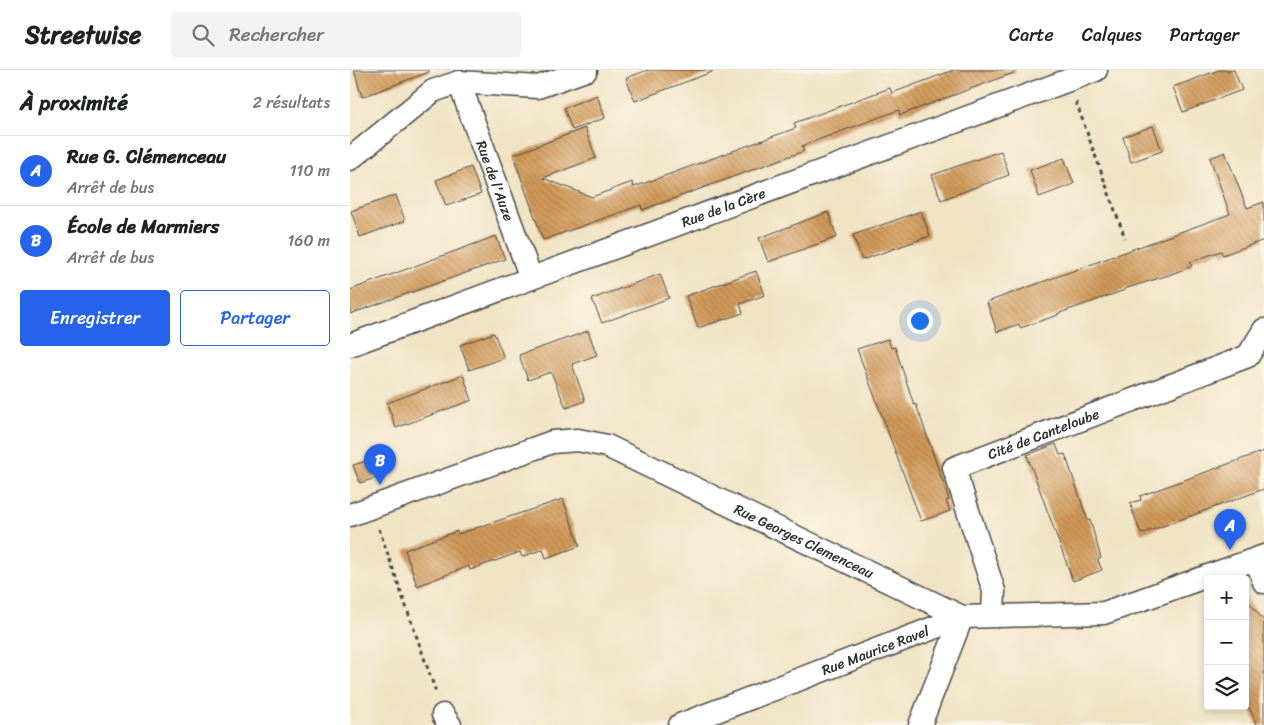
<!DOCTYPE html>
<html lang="fr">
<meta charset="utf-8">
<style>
:root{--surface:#fff;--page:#f2f2f2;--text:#202124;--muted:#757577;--line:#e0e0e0;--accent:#2563eb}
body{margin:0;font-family:Sriracha,sans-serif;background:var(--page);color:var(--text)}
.controls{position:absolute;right:15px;bottom:15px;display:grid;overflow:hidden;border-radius:5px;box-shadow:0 2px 8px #0003}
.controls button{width:45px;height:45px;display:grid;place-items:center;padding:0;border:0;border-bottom:1px solid var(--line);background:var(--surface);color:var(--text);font:25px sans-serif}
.you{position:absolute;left:569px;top:250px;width:18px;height:18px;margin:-12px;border:4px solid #fff;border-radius:50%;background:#1a73e8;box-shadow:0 0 0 8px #1a73e833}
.badge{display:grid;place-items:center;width:32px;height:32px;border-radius:50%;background:var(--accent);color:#fff;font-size:16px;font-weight:700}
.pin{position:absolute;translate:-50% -41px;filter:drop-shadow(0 1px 2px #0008)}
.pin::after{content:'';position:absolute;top:26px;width:18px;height:15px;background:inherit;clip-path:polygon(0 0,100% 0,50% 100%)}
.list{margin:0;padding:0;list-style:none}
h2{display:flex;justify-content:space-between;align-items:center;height:65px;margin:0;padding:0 20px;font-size:21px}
h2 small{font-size:16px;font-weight:400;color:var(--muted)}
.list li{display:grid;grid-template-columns:32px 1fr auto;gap:15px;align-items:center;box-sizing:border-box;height:70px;padding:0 20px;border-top:1px solid var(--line)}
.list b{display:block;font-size:19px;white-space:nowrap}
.list p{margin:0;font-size:16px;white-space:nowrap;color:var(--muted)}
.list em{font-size:16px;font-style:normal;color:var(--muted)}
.actions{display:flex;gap:10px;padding:15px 20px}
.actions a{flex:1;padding:11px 0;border:1px solid var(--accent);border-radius:5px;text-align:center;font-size:18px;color:var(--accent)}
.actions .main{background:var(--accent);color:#fff}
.icon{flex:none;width:28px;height:28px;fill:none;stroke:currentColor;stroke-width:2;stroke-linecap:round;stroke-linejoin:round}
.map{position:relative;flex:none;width:914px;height:655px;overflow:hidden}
header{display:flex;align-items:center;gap:30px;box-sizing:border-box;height:70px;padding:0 25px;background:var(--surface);border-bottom:1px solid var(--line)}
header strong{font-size:24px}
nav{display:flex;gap:28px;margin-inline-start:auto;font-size:18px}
.search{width:350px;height:45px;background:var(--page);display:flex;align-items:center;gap:12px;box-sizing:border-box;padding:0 18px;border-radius:5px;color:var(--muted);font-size:19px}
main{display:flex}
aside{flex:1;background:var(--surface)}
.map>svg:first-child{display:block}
.building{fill:url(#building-back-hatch)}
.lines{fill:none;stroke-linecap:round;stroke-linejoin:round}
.minor-casing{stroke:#494742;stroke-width:25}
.path{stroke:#494742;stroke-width:3;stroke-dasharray:4 4;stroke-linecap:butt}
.minor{stroke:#fff;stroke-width:22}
.labels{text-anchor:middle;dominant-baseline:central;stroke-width:4.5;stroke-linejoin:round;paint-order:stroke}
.street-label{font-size:14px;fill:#2b2b2b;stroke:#fcf5e5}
</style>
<header>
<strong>Streetwise</strong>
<div class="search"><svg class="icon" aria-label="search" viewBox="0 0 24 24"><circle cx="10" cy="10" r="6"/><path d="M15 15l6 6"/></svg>Rechercher</div>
<nav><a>Carte</a><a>Calques</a><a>Partager</a></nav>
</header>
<main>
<aside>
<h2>À proximité<small>2 résultats</small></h2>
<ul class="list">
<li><span class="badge">A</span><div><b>Rue G. Clémenceau</b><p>Arrêt de bus</p></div><em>110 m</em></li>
<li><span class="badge">B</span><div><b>École de Marmiers</b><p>Arrêt de bus</p></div><em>160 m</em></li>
</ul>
<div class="actions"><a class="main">Enregistrer</a><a>Partager</a></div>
</aside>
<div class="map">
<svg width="914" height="655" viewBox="0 0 914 655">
<defs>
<pattern id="building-back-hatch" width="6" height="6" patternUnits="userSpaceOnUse" patternTransform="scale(1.25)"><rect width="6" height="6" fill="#d29a5a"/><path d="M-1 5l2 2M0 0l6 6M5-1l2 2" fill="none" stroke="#ab7e4b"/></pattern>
</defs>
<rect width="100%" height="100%" fill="#fcf5e5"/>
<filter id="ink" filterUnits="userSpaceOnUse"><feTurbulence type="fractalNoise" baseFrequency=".02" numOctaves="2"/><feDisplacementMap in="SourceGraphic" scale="10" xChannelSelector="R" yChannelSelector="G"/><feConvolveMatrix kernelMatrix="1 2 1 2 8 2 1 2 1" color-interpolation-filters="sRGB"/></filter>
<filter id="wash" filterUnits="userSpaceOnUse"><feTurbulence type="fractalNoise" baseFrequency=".0096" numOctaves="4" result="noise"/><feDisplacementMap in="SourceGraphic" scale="20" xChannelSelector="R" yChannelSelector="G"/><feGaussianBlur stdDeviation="1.12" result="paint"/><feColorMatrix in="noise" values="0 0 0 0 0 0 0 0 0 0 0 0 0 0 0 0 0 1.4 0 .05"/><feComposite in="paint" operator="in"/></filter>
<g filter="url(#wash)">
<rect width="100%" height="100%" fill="#f0e3c4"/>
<g id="blocks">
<path class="building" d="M4,0H79V2L12,27Z
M298,0H362V2L285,31L276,8Z
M604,0H666V2L550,45L549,40L484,64L452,76L454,81L292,140L291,135L193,170L163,85L235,58L246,88L193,108L242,127L282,112L284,117L446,58L444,53L540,18L542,23Z
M869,0H884L892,20L833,42L823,17Z
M247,25L255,48L222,60L214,38Z
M803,56L812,81L781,92L773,67Z
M651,81L659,105L591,130L582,105Z
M875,82L897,138L914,132V170L873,185L871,181L840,192L842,196L819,205L774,219L775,220L707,244L708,245L670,258L669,254L647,262L637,232L880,144L860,88Z
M714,88L724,114L689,127L680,100Z
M121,97L131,124L96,136L86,110Z
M46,125L55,151L10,167L1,141Z
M571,141L580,166L512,190L503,165Z
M478,142L487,167L418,192L409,168Z
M146,166L155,189L0,244V220Z
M406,201L415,225L390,234L393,243L348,258L336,226Z
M310,204L319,228L252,253L242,229Z
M238,261L247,285L222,294L235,331L216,338L201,302L178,310L169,285Z
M144,263L154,288L119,300L110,275Z
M538,269L541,278L545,277L564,335L566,334L599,430L596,431L600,441L571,451L507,279Z
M113,305L122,330L46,358L37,333Z
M706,374L710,385L715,384L738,451L740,450L751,488L748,490L752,500L723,511L677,385Z
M914,381V419L791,464L780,433L791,430L790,426Z
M20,390L26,408L10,413L3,395Z
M213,429L230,476L196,488L193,479L172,487L170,482L120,500L119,496L67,516L55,480L107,461L108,464Z
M895,527L914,551V655H907L895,628Z"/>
</g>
</g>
<g filter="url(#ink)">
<use href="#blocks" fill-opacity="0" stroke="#494742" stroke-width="1"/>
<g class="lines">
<defs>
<g id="minor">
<path id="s1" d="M109,12L181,208"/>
<path d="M0,89L83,21L109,12L188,17L236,0"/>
<path id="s2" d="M0,275L746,0"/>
<path id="s3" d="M0,445L202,372L228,370L257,376L612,547L754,543L914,486"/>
<path d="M906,489L914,512"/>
<path id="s4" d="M643,545L644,521L604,398L898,286L914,260"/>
<path d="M93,645L100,655"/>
<path id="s5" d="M330,655L612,547"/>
<path d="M570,655L612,547"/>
</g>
</defs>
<use href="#minor" class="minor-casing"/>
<path class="path" d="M726,32L775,168
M29,459L87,625"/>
<use href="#minor" class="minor"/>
</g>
</g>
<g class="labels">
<g class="street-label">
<text stroke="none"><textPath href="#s1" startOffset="105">Rue de l'Auze</textPath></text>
<text stroke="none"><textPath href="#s2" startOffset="398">Rue de la Cère</textPath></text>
<text stroke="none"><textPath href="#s4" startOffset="249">Cité de Canteloube</textPath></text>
<text stroke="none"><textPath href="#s3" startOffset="489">Rue Georges Clemenceau</textPath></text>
<text stroke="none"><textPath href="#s5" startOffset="209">Rue Maurice Ravel</textPath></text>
</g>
</g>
</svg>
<div class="controls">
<button>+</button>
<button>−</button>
<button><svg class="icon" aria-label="layers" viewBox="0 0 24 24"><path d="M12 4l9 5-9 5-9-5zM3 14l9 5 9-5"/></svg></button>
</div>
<div class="you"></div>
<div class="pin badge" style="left:880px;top:480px">A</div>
<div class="pin badge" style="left:30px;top:415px">B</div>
</div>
</main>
